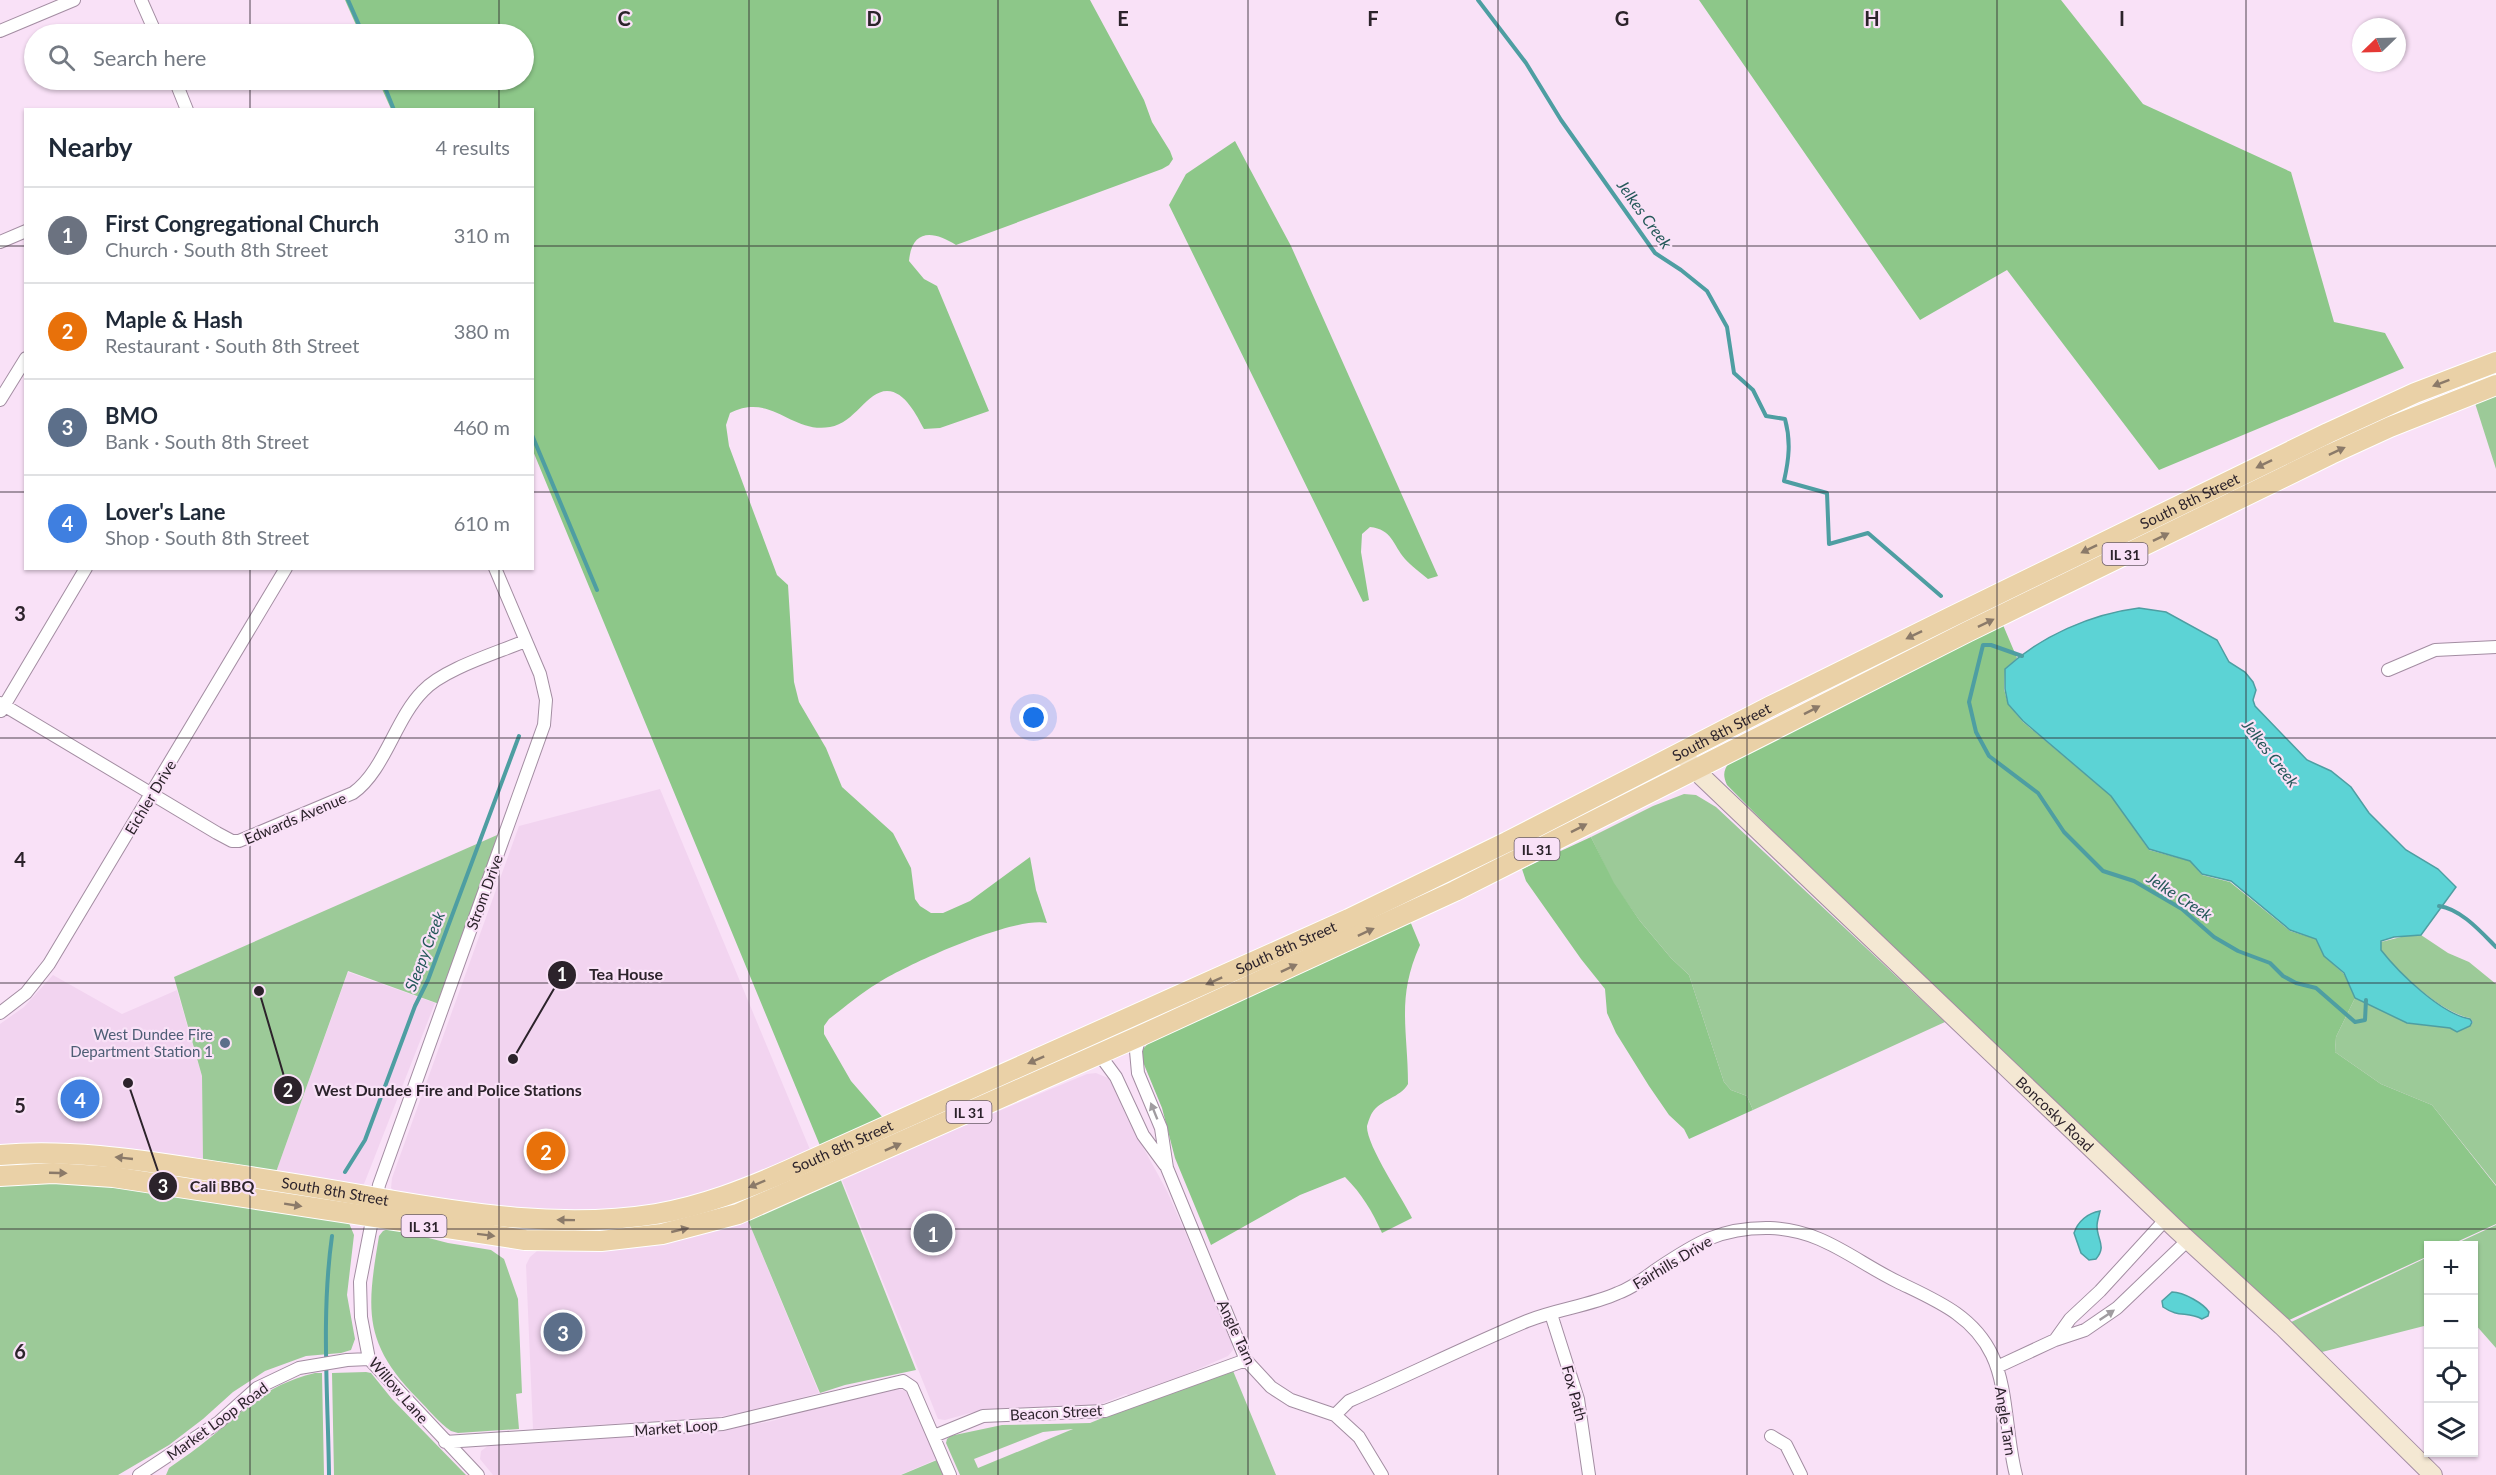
<!DOCTYPE html>
<meta charset="utf-8">
<style>
:root{--surface:#fff;--page:#f2f2f3;--text:#1f2937;--muted:#747a83;--line:#e0e1e3;--accent:#0b8043}
body{margin:0;font-family:Lato,sans-serif;background:var(--page);color:var(--text)}
.controls{position:absolute;right:18px;bottom:18px;display:grid;overflow:hidden;border-radius:0px;box-shadow:0 2px 4px #0004}
.controls button{width:54px;height:54px;display:grid;place-items:center;padding:0;border:0;border-bottom:2px solid var(--line);background:var(--surface);color:var(--text);font:30px sans-serif}
.compass{position:absolute;left:2352px;top:18px;width:54px;height:54px;border-radius:50%;background:var(--surface);box-shadow:0 2px 4px #0004;rotate:247deg}
.you{position:absolute;left:1034px;top:718px;width:21px;height:21px;margin:-15px;border:4px solid #fff;border-radius:50%;background:#1a73e8;box-shadow:0 0 0 9px #1a73e833}
.badge{display:grid;place-items:center;width:39px;height:39px;border-radius:50%;background:var(--accent);color:#fff;font-size:20px;font-weight:700}
.pin{position:absolute;translate:-50% -50%;border:3px solid #fff;box-shadow:0 2px 6px #0006}
.list{margin:0;padding:0;list-style:none}
h2{display:flex;justify-content:space-between;align-items:center;height:78px;margin:0;padding:0 24px;font-size:26px}
h2 small{font-size:20px;font-weight:400;color:var(--muted)}
.list li{display:grid;grid-template-columns:39px 1fr auto;gap:18px;align-items:center;box-sizing:border-box;height:96px;padding:0 24px;border-top:2px solid var(--line)}
.list b{display:block;font-size:22px;white-space:nowrap}
.list p{margin:0;font-size:20px;white-space:nowrap;color:var(--muted)}
.list em{font-size:20px;font-style:normal;color:var(--muted)}
.icon{flex:none;width:33px;height:33px;fill:none;stroke:currentColor;stroke-width:2;stroke-linecap:round;stroke-linejoin:round}
.map{position:relative;flex:none;width:2496px;height:1475px;overflow:hidden}
.search{position:absolute;background:var(--surface);box-shadow:0 2px 4px #0004;left:24px;top:24px;width:510px;height:66px;display:flex;align-items:center;gap:15px;box-sizing:border-box;padding:0 21px;border-radius:33px;color:var(--muted);font-size:22px}
.panel{position:absolute;background:var(--surface);box-shadow:0 2px 4px #0004;left:24px;top:108px;width:510px;height:462px;border-radius:0px}
.map>svg:first-child{display:block}
.built{fill:#f2d4f0}
.green{fill:#9cca98;fill-rule:evenodd}
.forest{fill:#8dc789}
.water{fill:#5cd3d5;stroke:#4e9ea2;stroke-width:1.5}
.lines{fill:none;stroke-linecap:round;stroke-linejoin:round}
.stream{stroke:#4e9ea2;stroke-width:4}
.street-casing{stroke:#a38da2;stroke-width:14}
.secondary-casing{stroke:#a38da2;stroke-width:20}
.primary-casing{stroke:#fff;stroke-width:22}
.street{stroke:#fff;stroke-width:12}
.secondary{stroke:#f4e8d3;stroke-width:18}
.primary{stroke:#ead1a7;stroke-width:20}
.oneway{fill:#8b7a69}
.oneway2{fill:#a09ca0}
.grid{fill:none;stroke:#2c232b;stroke-width:1.5;stroke-opacity:0.55}
.service-dot{fill:#5c6f8a;stroke:#f9e1f7;stroke-width:2}
.labels{text-anchor:middle;dominant-baseline:central;stroke-width:4.5;stroke-linejoin:round;paint-order:stroke}
.shield{fill:#f9e1f7;stroke:#6a5c68;stroke-width:1.5}
.shield-label{font-size:14px;font-weight:bold;fill:#2c232b}
.street-label{font-size:15px;fill:#2c232b;stroke:#f9e1f7}
.service-label{font-size:15px;fill:#4e5e75;stroke:#f9e1f7;text-anchor:end}
.water-label{font-size:16px;font-style:italic;fill:#245859;stroke:#f9e1f7}
.grid-label{font-size:20px;text-anchor:middle;font-weight:bold;fill:#2c232b;stroke:#f9e1f7;stroke-width:4.5;stroke-linejoin:round;paint-order:stroke}
.leader{fill:none;stroke:#2c232b;stroke-width:2}
.callout-dot{fill:#2c232b;stroke:#f9e1f7;stroke-width:2}
.mark-label{font-size:18px;text-anchor:middle;font-weight:bold;fill:#fff}
.callout-label{font-size:16px;text-anchor:middle;font-weight:bold;fill:#2c232b;stroke:#f9e1f7;stroke-width:4.5;stroke-linejoin:round;paint-order:stroke}
</style>
<div class="map">
<svg width="2496" height="1475" viewBox="0 0 2496 1475">
<rect width="100%" height="100%" fill="#f9e1f7"/>
<path class="built" d="M660,789L811,1152L714,1191L660,1204L611,1211L506,1209L395,1192L391,1188L392,1178L519,826Z
M348,972L435,1003L364,1184L361,1186L275,1175Z
M53,975L122,1014L177,990L202,1076L203,1163L0,1147V1024L24,1007Z
M1096,1073L1108,1078L1112,1084L1127,1118L1167,1191L1231,1337L1233,1350L1228,1356L1141,1394L1132,1396L1126,1394L1099,1405L1005,1408L970,1413L945,1420L938,1419L841,1177L1087,1074Z
M747,1218L819,1393L753,1411L717,1417L533,1429L526,1265L530,1257L537,1251L550,1249Z
M899,1389L908,1392L937,1459L900,1475H493L480,1459L481,1451L489,1445L719,1431L772,1421L852,1398Z"/>
<path class="green" d="M2496,392V469L2474,400Z
M1684,794L1696,795L1716,807L1945,1022L1753,1110L1747,1096L1731,1090L1724,1082L1689,975L1671,958L1640,921L1613,883L1591,837L1653,806Z
M504,832L442,1005L348,971L275,1175L203,1163L202,1076L174,977Z
M2409,935H2421L2448,953L2469,962L2496,984V1185L2432,1105L2381,1084L2335,1052L2336,1037L2355,998L2407,1023L2450,1028L2457,1032L2470,1026L2473,1022L2470,1018C2441,1013 2400,973 2381,951V942Z
M840,1178L916,1370L845,1385L820,1393L747,1218Z
M54,1182L108,1185L349,1223L354,1235L347,1295L355,1339L351,1350L341,1353L306,1356L265,1371L233,1392L203,1419L169,1445L118,1475H0V1183Z
M2496,1225V1348L2474,1323V1246L2453,1245Z
M390,1228L448,1243L491,1250L504,1259L518,1299L522,1393L516,1394L519,1429L458,1433L451,1431C439,1423 428,1409 418,1399C362,1342 367,1309 379,1236L383,1231Z
M2428,1257V1325L2318,1353L2287,1324Z
M1231,1366L1276,1475H960L946,1443L947,1439L950,1436L1002,1425L1090,1423ZM1073,1429L978,1468L974,1459L1043,1432Z
M366,1372L371,1373L392,1399L466,1475H334L332,1373Z
M315,1373H322L324,1475H166L169,1468C183,1458 198,1448 211,1437C248,1407 266,1385 315,1373Z
M937,1460L944,1475H901Z"/>
<path class="forest" d="M345,0H1090L1144,100L1152,122L1170,151L1173,159L1169,165L1162,169L956,245C934,231 912,228 909,261L924,279L937,286L989,411L940,428L924,429C917,416 905,391 887,391C867,391 855,423 830,427C791,434 772,392 730,413L726,425L729,446L777,575L788,585L794,682L799,702L826,748L842,787L893,833L911,868L915,899L920,906L931,913H943L970,901L1030,857L1036,890L1047,923C1014,916 908,964 878,983C861,993 845,1007 829,1019L824,1026V1034L851,1081L884,1119L821,1148L533,451L532,110L391,109L378,80H524V34H360Z
M1699,0H2061L2143,104L2291,172L2334,322L2385,333L2404,368L2159,470L2007,270L1920,320Z
M1235,141L1291,246L1438,576L1428,579C1420,572 1411,566 1405,559C1393,545 1392,529 1370,527L1362,534L1361,552L1369,600L1363,602L1169,205L1186,174Z
M2003,625L2017,658L2005,669L2004,689L2008,704L2023,722L2111,796L2149,850L2190,861L2202,875L2230,882L2290,931L2316,939L2324,956L2344,974L2355,998L2336,1037L2335,1052L2381,1084L2432,1105L2496,1186V1224L2450,1245L2428,1246V1256L2285,1322L1823,882L1727,785C1722,774 1724,769 1731,760Z
M1591,837L1614,883L1640,921L1671,958L1689,975L1724,1082L1731,1090L1747,1096L1753,1110L1689,1139L1684,1129L1669,1115L1649,1086L1616,1033L1607,1013L1605,989L1581,959L1526,881L1522,869Z
M1410,921L1420,945C1396,998 1408,1030 1408,1084C1400,1098 1381,1099 1372,1113C1370,1116 1368,1123 1367,1126C1366,1145 1403,1199 1412,1218L1382,1233C1372,1211 1362,1194 1345,1177L1300,1195L1211,1245L1175,1158L1162,1108L1143,1062V1049L1153,1038Z"/>
<path class="water" d="M2139,608L2166,612L2217,640L2229,662L2245,672L2253,682L2256,690L2253,700L2255,706L2307,760L2331,771L2351,787L2369,813L2406,850L2438,869L2456,887L2421,935L2394,937L2381,941V950C2399,973 2441,1014 2470,1019L2472,1022L2470,1026L2457,1032L2450,1028L2407,1023L2355,998L2344,973L2324,956L2316,939L2290,930L2231,881L2202,874L2190,861L2149,849L2111,796L2023,721L2008,704L2005,689V669C2041,636 2091,614 2139,608Z
M2100,1211C2099,1216 2097,1221 2097,1226C2097,1240 2107,1246 2096,1259L2089,1260L2081,1253L2074,1233C2078,1221 2088,1213 2100,1211Z
M2172,1292C2184,1292 2204,1304 2209,1312L2208,1316L2202,1319C2187,1311 2179,1318 2163,1307L2162,1301Z"/>
<g class="lines">
<path class="stream" d="M348,0L363,34
M1478,0L1526,63L1561,120L1655,253L1681,270L1707,291L1727,327L1734,373L1753,390L1766,416L1785,419C1791,441 1789,459 1784,481L1827,493L1829,544L1868,533L1941,596
M382,80L394,110
M532,435L597,590
M2022,656L1991,645H1983L1969,702L1976,732L1989,756L2038,793L2064,832L2103,871L2134,881L2182,909L2214,937L2238,951L2270,963L2283,976L2296,983L2316,988L2355,1022L2365,1020L2366,1000
M2439,906C2461,909 2481,932 2496,947
M345,1172L365,1140L415,1006L428,980L519,736
M329,1475C328,1395 321,1315 332,1236"/>
<defs>
<path id="street" d="M141,0L156,34
M0,31L74,0
M175,80L187,110
M0,242L26,231
M0,400L26,358
M2388,670L2435,650L2496,647
M0,703L217,833L232,841H239L353,793C385,770 395,719 423,691C443,669 497,653 525,641
M1,711L86,568
M0,1013L26,993L49,964L286,568
M1092,1035L1099,1054L1116,1077L1143,1135L1165,1165
M1140,1036L1136,1051L1138,1073L1161,1128L1167,1168L1246,1360L1271,1387L1291,1400L1335,1415L1359,1437L1382,1475
M1551,1314L1578,1399L1589,1475
M2055,1340L2070,1319L2100,1291L2166,1219
M1997,1367L2055,1340L2085,1330L2117,1308L2188,1240
M1335,1415L1349,1401C1409,1375 1467,1346 1527,1321C1557,1309 1589,1306 1618,1293C1632,1288 1645,1278 1657,1269C1696,1243 1721,1227 1770,1228C1823,1230 1853,1260 1898,1282C1935,1300 1973,1315 1992,1355C2008,1388 2006,1438 2016,1475
M934,1436L983,1416L1105,1411L1246,1360
M1771,1436L1786,1445L1801,1475
M445,1442L723,1424L903,1381L912,1387L950,1475
M139,1475L219,1422L257,1388L299,1368L347,1360L369,1359
M478,1475L369,1359L361,1317L360,1282L379,1185L544,725L546,700L540,674L495,568"/>
<g id="secondary">
<path id="s1" d="M1682,752L1694,769L2177,1230L2282,1326L2433,1475"/>
</g>
<g id="primary">
<path id="s2" d="M0,1155C66,1149 133,1159 198,1169C258,1178 318,1187 377,1198C469,1214 563,1229 656,1214C703,1206 746,1189 789,1170L1349,919L1507,842L1771,706L1951,617L2328,433L2415,393L2496,362"/>
<path d="M0,1176L53,1173L113,1177L525,1240L601,1241L662,1234L738,1214L1140,1036L1455,891L1967,632L2331,454L2390,427L2496,385"/>
</g>
</defs>
<use href="#street" class="street-casing"/>
<use href="#secondary" class="secondary-casing"/>
<use href="#primary" class="primary-casing"/>
<use href="#street" class="street"/>
<use href="#secondary" class="secondary"/>
<use href="#primary" class="primary"/>
</g>
<defs><path id="oneway-solid" d="M-6-.8H1V-3.2L6.5 0L1 3.2V.8H-6Z" transform="scale(1.5)"/></defs>
<g class="oneway">
<use href="#oneway-solid" transform="translate(2441 383) rotate(159)"/>
<use href="#oneway-solid" transform="translate(2337 451) rotate(-25)"/>
<use href="#oneway-solid" transform="translate(2264 464) rotate(154)"/>
<use href="#oneway-solid" transform="translate(2161 537) rotate(-26)"/>
<use href="#oneway-solid" transform="translate(2089 549) rotate(154)"/>
<use href="#oneway-solid" transform="translate(1986 623) rotate(-26)"/>
<use href="#oneway-solid" transform="translate(1914 635) rotate(154)"/>
<use href="#oneway-solid" transform="translate(1812 710) rotate(-27)"/>
<use href="#oneway-solid" transform="translate(1579 828) rotate(-27)"/>
<use href="#oneway-solid" transform="translate(1366 932) rotate(-25)"/>
<use href="#oneway-solid" transform="translate(1289 968) rotate(-25)"/>
<use href="#oneway-solid" transform="translate(1214 981) rotate(156)"/>
<use href="#oneway-solid" transform="translate(1036 1060) rotate(156)"/>
<use href="#oneway-solid" transform="translate(893 1147) rotate(-24)"/>
<use href="#oneway-solid" transform="translate(124 1158) rotate(-174)"/>
<use href="#oneway-solid" transform="translate(58 1173) rotate(2)"/>
<use href="#oneway-solid" transform="translate(757 1184) rotate(157)"/>
<use href="#oneway-solid" transform="translate(293 1205) rotate(9)"/>
<use href="#oneway-solid" transform="translate(566 1220) rotate(-179)"/>
<use href="#oneway-solid" transform="translate(680 1230) rotate(-13)"/>
<use href="#oneway-solid" transform="translate(486 1235) rotate(7)"/>
</g>
<g class="oneway2">
<use href="#oneway-solid" transform="translate(1154 1111) rotate(-112)"/>
<use href="#oneway-solid" transform="translate(2107 1315) rotate(-34)"/>
</g>
<path class="grid" d="M250,0V34M499,0V34M749,0V1475M998,0V1475M1248,0V1475M1498,0V1475M1747,0V1475M1997,0V1475M2246,0V1475M250,80V110M499,80V110M0,246H26M532,246H2496M0,492H26M532,492H2496M250,568V1475M499,568V1475M0,738H2496M0,983H2496M0,1229H2496"/>
<circle class="service-dot" cx="225" cy="1043" r="6"/>
<g class="labels">
<g class="shield">
<rect x="2102.5" y="543" width="45" height="22" rx="4.5"/>
<rect x="1514.5" y="838" width="45" height="22" rx="4.5"/>
<rect x="946.5" y="1101" width="45" height="22" rx="4.5"/>
<rect x="401.5" y="1215" width="45" height="22" rx="4.5"/>
</g>
<g class="shield-label">
<text x="2125" y="554">IL 31</text>
<text x="1537" y="849">IL 31</text>
<text x="969" y="1112">IL 31</text>
<text x="424" y="1226">IL 31</text>
</g>
<g class="street-label">
<text stroke="none"><textPath href="#s2" startOffset="2354">South 8th Street</textPath></text>
<text stroke="none"><textPath href="#s2" startOffset="1832">South 8th Street</textPath></text>
<text transform="translate(150 797) rotate(-59)">Eichler Drive</text>
<text transform="translate(295 818) rotate(-23)">Edwards Avenue</text>
<text transform="translate(484 892) rotate(-70)">Strom Drive</text>
<text stroke="none"><textPath href="#s2" startOffset="1346">South 8th Street</textPath></text>
<text stroke="none"><textPath href="#s1" startOffset="520">Boncosky Road</textPath></text>
<text stroke="none"><textPath href="#s2" startOffset="860">South 8th Street</textPath></text>
<text stroke="none"><textPath href="#s2" startOffset="338">South 8th Street</textPath></text>
<text transform="translate(1672 1262) rotate(-31)">Fairhills Drive</text>
<text transform="translate(1237 1332) rotate(65)">Angle Tarn</text>
<text transform="translate(399 1390) rotate(49)">Willow Lane</text>
<text transform="translate(1575 1393) rotate(75)">Fox Path</text>
<text transform="translate(1056 1412) rotate(-3)">Beacon Street</text>
<text transform="translate(217 1421) rotate(-36)">Market Loop Road</text>
<text transform="translate(2006 1421) rotate(81)">Angle Tarn</text>
<text transform="translate(676 1427) rotate(-4)">Market Loop</text>
</g>
<g class="service-label">
<text x="213" y="1034">West Dundee Fire<tspan x="213" dy="17">Department Station 1</tspan></text>
</g>
<g class="water-label">
<text transform="translate(1645 214) rotate(54)">Jelkes Creek</text>
<text transform="translate(2271 753) rotate(52)">Jelkes Creek</text>
<text transform="translate(2180 896) rotate(33)">Jelke Creek</text>
<text transform="translate(424 951) rotate(-69)">Sleepy Creek</text>
</g>
</g>
<g class="grid-label">
<text x="624" y="26">C</text>
<text x="874" y="26">D</text>
<text x="1123" y="26">E</text>
<text x="1373" y="26">F</text>
<text x="1622" y="26">G</text>
<text x="1872" y="26">H</text>
<text x="2122" y="26">I</text>
<text x="20" y="621">3</text>
<text x="20" y="867">4</text>
<text x="20" y="1113">5</text>
<text x="20" y="1359">6</text>
</g>
<path class="leader" d="M513 1059L562 975M259 991L288 1090M128 1083L163 1186"/>
<g class="callout-dot">
<circle cx="513" cy="1059" r="6"/>
<circle cx="259" cy="991" r="6"/>
<circle cx="128" cy="1083" r="6"/>
<circle cx="562" cy="975" r="15"/>
<circle cx="288" cy="1090" r="15"/>
<circle cx="163" cy="1186" r="15"/>
</g>
<g class="mark-label">
<text x="562" y="981">1</text>
<text x="288" y="1097">2</text>
<text x="163" y="1193">3</text>
</g>
<g class="callout-label">
<text x="626" y="980">Tea House</text>
<text x="448" y="1096">West Dundee Fire and Police Stations</text>
<text x="222" y="1192">Cali BBQ</text>
</g>
</svg>
<div class="controls">
<button>+</button>
<button>−</button>
<button><svg class="icon" aria-label="locate" viewBox="0 0 24 24"><circle cx="12" cy="12" r="6"/><path d="M12 2v4M12 18v4M2 12h4M18 12h4"/></svg></button>
<button><svg class="icon" aria-label="layers" viewBox="0 0 24 24"><path d="M12 4l9 5-9 5-9-5zM3 14l9 5 9-5"/></svg></button>
</div>
<svg class="compass" viewBox="-18 -18 36 36"><path d="M0-13l5 13h-10z" fill="#e53935"/><path d="M0 13l5-13h-10z" fill="#747a83"/></svg>
<div class="you"></div>
<div class="pin badge" style="left:933px;top:1233px;background:#6b7280">1</div>
<div class="pin badge" style="left:546px;top:1151px;background:#e8710a">2</div>
<div class="pin badge" style="left:563px;top:1332px;background:#5c6f8a">3</div>
<div class="pin badge" style="left:80px;top:1099px;background:#3f7fe0">4</div>
<div class="search"><svg class="icon" aria-label="search" viewBox="0 0 24 24"><circle cx="10" cy="10" r="6"/><path d="M15 15l6 6"/></svg>Search here</div>
<section class="panel">
<h2>Nearby<small>4 results</small></h2>
<ul class="list">
<li><span class="badge" style="background:#6b7280">1</span><div><b>First Congregational Church</b><p>Church · South 8th Street</p></div><em>310 m</em></li>
<li><span class="badge" style="background:#e8710a">2</span><div><b>Maple &amp; Hash</b><p>Restaurant · South 8th Street</p></div><em>380 m</em></li>
<li><span class="badge" style="background:#5c6f8a">3</span><div><b>BMO</b><p>Bank · South 8th Street</p></div><em>460 m</em></li>
<li><span class="badge" style="background:#3f7fe0">4</span><div><b>Lover's Lane</b><p>Shop · South 8th Street</p></div><em>610 m</em></li>
</ul>
</section>
</div>
